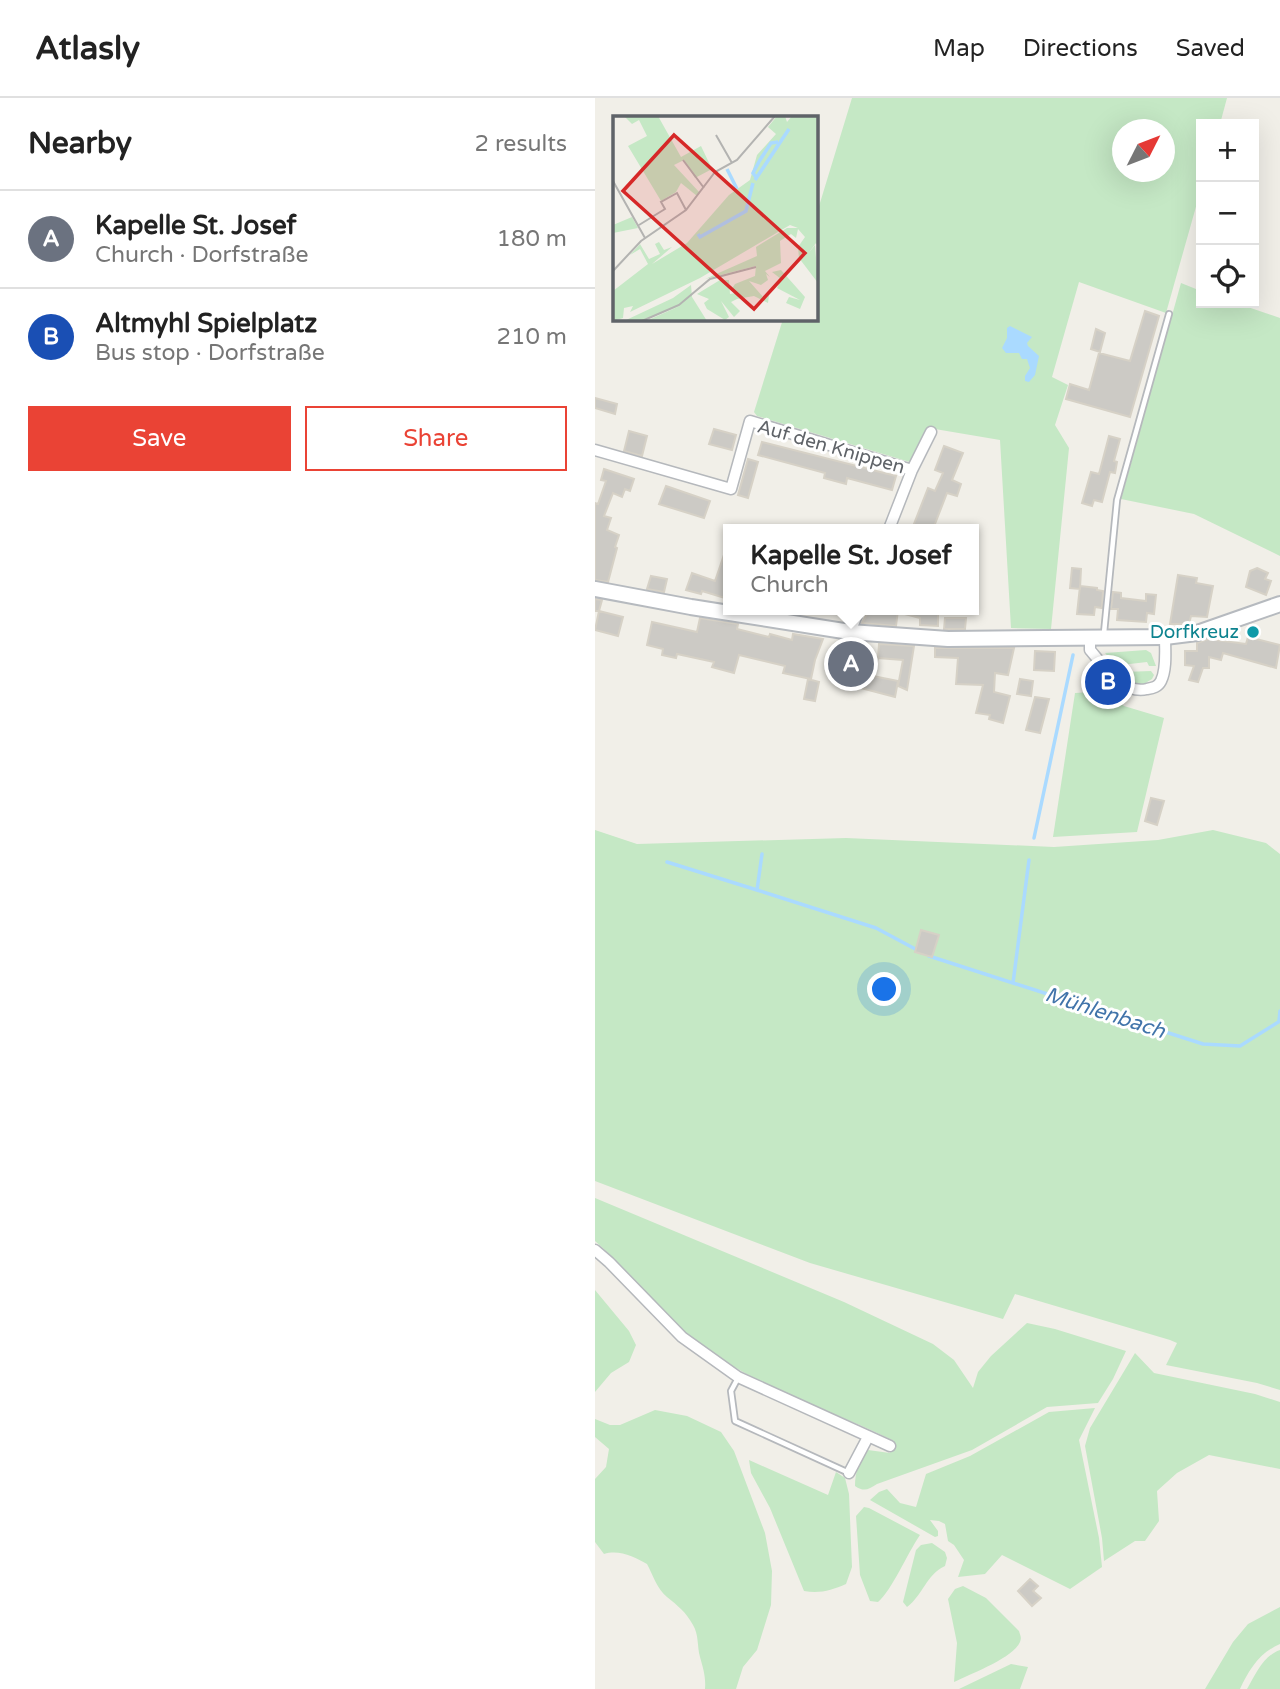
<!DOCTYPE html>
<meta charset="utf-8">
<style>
:root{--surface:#fff;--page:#f2f2f2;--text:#222;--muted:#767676;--line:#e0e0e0;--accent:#ea4335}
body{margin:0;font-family:"Varela Round",sans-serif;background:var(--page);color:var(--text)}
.controls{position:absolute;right:21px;top:21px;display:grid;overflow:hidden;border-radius:0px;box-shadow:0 7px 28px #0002}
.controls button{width:63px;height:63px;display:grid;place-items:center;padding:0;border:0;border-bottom:2px solid var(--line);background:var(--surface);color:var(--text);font:35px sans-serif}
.compass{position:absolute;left:517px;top:21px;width:63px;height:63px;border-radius:50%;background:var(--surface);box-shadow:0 7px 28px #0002;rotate:48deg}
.you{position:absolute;left:290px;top:892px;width:24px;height:24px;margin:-18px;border:5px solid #fff;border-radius:50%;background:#1a73e8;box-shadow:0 0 0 10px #1a73e833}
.badge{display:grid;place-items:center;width:46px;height:46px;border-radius:50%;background:var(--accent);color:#fff;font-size:23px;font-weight:700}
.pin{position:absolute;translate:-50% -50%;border:4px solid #fff;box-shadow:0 2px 7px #0006}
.popup{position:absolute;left:128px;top:426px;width:256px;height:91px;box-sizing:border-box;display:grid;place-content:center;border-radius:0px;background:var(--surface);filter:drop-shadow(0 2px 5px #0005);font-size:23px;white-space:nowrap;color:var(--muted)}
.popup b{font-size:26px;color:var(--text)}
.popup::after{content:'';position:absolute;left:50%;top:100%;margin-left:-14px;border:14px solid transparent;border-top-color:var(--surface)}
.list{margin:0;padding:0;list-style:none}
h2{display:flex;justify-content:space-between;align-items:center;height:91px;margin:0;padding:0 28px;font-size:30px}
h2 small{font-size:23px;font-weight:400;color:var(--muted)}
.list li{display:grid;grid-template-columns:46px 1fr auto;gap:21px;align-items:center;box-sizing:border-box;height:98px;padding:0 28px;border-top:2px solid var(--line)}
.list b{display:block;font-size:26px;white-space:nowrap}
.list p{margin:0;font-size:23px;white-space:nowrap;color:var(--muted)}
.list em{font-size:23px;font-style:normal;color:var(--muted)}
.actions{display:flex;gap:14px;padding:21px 28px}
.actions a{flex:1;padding:16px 0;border:2px solid var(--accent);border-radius:0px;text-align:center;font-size:24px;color:var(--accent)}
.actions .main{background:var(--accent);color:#fff}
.icon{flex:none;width:38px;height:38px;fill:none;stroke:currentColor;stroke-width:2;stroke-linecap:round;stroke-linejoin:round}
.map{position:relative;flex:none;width:685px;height:1591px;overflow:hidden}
header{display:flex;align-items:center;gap:42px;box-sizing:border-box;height:98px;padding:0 35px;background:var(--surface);border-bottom:2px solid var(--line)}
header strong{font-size:33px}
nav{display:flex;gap:38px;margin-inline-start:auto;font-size:24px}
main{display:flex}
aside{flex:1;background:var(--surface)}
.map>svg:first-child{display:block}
.green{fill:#c5e8c5;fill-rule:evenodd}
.water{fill:#aadaff}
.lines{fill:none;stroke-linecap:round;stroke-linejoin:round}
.stream{stroke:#aadaff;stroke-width:3.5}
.building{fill:#cccac5;stroke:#d6d1c6;stroke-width:2}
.service-casing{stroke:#b5b8bc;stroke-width:8}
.minor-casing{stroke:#b5b8bc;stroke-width:13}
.secondary-casing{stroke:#b6babf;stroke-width:18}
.service{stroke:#fff;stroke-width:4.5}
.minor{stroke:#fff;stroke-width:10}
.secondary{stroke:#fff;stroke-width:14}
.culture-dot{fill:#0f9aa8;stroke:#fff;stroke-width:2.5}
.labels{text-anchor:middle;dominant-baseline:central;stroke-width:6;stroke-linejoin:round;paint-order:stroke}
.street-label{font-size:19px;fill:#5f6368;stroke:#fff}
.culture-label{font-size:19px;fill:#0d838f;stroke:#fff;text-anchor:end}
.water-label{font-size:21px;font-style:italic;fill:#4174aa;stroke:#fff}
.inset-river{fill:none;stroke:#aadaff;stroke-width:3.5}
.inset-road{fill:none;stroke:#b3b3b1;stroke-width:2}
.view{fill:#d62828;fill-opacity:0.15;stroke:#d62828;stroke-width:3.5}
.inset-edge{fill:none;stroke:#5f6368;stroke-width:3.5}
</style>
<header>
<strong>Atlasly</strong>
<nav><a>Map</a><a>Directions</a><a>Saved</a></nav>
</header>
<main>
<aside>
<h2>Nearby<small>2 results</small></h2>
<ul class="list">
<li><span class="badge" style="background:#6b7280">A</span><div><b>Kapelle St. Josef</b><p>Church · Dorfstraße</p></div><em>180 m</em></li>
<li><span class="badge" style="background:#1a4fb4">B</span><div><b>Altmyhl Spielplatz</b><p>Bus stop · Dorfstraße</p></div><em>210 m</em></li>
</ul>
<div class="actions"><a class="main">Save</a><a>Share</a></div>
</aside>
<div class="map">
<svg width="685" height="1591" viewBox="0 0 685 1591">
<rect width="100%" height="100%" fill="#f1efe8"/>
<path class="green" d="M257,0H632L625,26H606V91L571,215L484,184L457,279L473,287L460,327L474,350L456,531L416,530L405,342L334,330L318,365L162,318L159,314L188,221L220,220L221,118ZM528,32H570V74H528Z
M586,185L606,193V205H641L685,220V458L599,416L526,401Z
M551,552L556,555L561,568H554L552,564L526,567L520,562L518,564L510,555Z
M556,573L559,577L557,581L547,587L538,584L529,574Z
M512,593L529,608L569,620L542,734L458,739L480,595Z
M0,732L42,746L251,740L459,749L563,742L618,732L671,745L685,756V1292L662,1285L571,1267L582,1245L575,1242L420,1196L408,1221L215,1165L0,1083Z
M0,1100L249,1204L338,1246L359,1262L378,1290L383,1274L396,1258L432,1225L460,1231L531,1253L518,1281L503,1305L452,1309L377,1352L282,1386C273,1392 269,1394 260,1388C260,1374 264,1363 273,1352L295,1355L299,1343C234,1311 161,1289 103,1245C65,1215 37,1175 0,1143Z
M0,1192L34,1233L41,1247L34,1264L16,1275L0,1294Z
M540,1255L559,1275L660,1296L685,1304V1371L614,1357L582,1375L562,1393L564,1423L550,1443H540L509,1463L507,1440L490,1348L495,1330Z
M500,1310L484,1342L504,1440L507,1469L475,1491L407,1457L390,1476L363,1479L369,1462L359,1447L353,1443L350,1426L344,1423L335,1422L343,1433V1438L340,1439L275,1402L284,1394L292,1391L305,1405L321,1409L331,1376L375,1358L454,1314Z
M60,1312L92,1318L126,1334L139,1353L170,1435L177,1473L176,1507L162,1552L148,1569L141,1591H110C111,1579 108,1570 105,1559C102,1548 104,1537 98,1527C91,1514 83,1508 72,1499C62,1491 58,1477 52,1466C40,1459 24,1451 9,1456L0,1444V1381L11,1369L14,1351L0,1339V1321L15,1327H25Z
M154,1362L233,1397L241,1374L250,1380L254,1396L257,1469L251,1486C237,1492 225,1496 209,1493L175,1410L156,1375Z
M269,1409L274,1410L325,1437C312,1456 297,1492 283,1504L275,1503L265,1477L261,1418Z
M337,1445L350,1454L352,1460L350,1468C331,1477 328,1497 312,1509L308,1504L321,1452L326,1447Z
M368,1488L391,1500L424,1533C425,1537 427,1539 425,1544C418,1560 375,1576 359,1584L362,1545L353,1501L360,1491Z
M685,1509V1546C664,1555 654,1572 645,1591H610L638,1544L653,1526Z
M685,1552V1591H652C661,1576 668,1558 685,1552Z
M416,1566L433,1569L425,1591H364Z"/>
<path class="water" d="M415,228L437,239L432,245L433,248L444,258L440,277L434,284L430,283V278L435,270L432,261H427L424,255H411L407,250L412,240V230Z"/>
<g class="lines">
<path class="stream" d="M439,740L478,557
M167,756L162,792L281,830L324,853
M72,764L162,792
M334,858L608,946L645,948L685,923
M418,885L434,762
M684,923L685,913"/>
</g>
<path class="building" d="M550,213L564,218L535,319L471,301L475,286L494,292L504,255L535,263Z
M501,231L510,235L505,254L496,251Z
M0,300L22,306L20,316L0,310Z
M119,331L141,337L137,352L114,346Z
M34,333L52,338L47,358L29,353Z
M514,338L525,341L519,363L522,364L520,375L515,374L507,404L499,402L497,408L487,405L496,374L504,376Z
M167,344L301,378L297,392L252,380L251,386L229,380L230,375L163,357Z
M349,348L368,355L357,382L366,386L362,398L352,395L338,431H317L333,390L340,393L348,375L340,372Z
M153,361L163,364L153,400L143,397Z
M9,371L39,381L35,393L30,391L27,399L18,395L9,418L16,420L12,432L24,437L20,449L22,450L13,484L0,482V405L3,406L11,383L6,382Z
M71,388L115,403L109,420L64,406Z
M132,448L134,499L131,498L130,500L107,493L106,496L91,492L97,475L120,483Z
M477,470L486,471L485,491L475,490Z
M662,470L673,475L670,481L676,483L671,497L651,489L655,473Z
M583,477L602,480L601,485L618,488L612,519L596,518L594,526H575Z
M56,478L72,481L69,494L52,491Z
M485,488L502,490V492L508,493L507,510L500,509L499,517L482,516Z
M518,494L526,495V500L551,503V496L561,497L559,516L552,515L551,524L522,522L523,511H516Z
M0,501L7,502L4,513L28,519L23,538L0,532L4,513H0Z
M274,512H303L301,528L267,525Z
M307,512H343V528L325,527V520L306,515Z
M105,520L143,526L142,531L174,539L175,536L197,542L198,536L228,541L220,562L216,581L188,575L190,568L144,557L139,575L117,569L119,564L82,556L81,560L67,557L68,551L52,547L57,524L102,534Z
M350,520H371L370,531H349Z
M653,539L685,547L681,570L628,555L626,562L614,559V570H608L603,584L594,582L599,568L590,567V553H602V545L613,541L651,546Z
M284,546L319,548L312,592L303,588L308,562L283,560Z
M340,550H419L413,577L400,575L399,594L415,598L408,625L394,621L395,617L381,615L388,587L361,586L363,560L340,559Z
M440,553L460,554L459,573L439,572Z
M252,555L283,560L278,578L303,583L300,599L266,590L268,585L248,581Z
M213,581L224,584L220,603L209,601Z
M425,581L438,583L436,598L422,596Z
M440,599L454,601L445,635L431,632Z
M556,700L569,703L562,727L550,723Z
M326,832L344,837L337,859L320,854Z
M435,1481L443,1488L438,1493L446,1500L437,1508L423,1493Z"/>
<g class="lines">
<defs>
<path id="service" d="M509,535L522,402L574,216
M143,1280L136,1293L140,1323L254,1375"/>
<path id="minor" d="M0,352L136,391L155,323L317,372L294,431
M317,372L336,334
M255,534L264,512
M495,539V552C509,568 528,597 552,591C558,590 563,589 566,583C572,571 570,552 570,539
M0,1152L14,1164L87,1239L143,1279L295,1348
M254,1375L273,1339"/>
<path id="secondary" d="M0,491L96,509L255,534L353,541L570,539L602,535L685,506"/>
</defs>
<use href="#service" class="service-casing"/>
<use href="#minor" class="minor-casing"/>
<use href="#secondary" class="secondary-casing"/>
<use href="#service" class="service"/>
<use href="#minor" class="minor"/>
<use href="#secondary" class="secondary"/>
</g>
<circle class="culture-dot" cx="658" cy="534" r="7"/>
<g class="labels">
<g class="street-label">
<text transform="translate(236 349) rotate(16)">Auf den Knippen</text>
</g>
<g class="culture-label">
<text x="644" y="534">Dorfkreuz</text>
</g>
<g class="water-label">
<text transform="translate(510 915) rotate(18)">Mühlenbach</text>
</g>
</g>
<g transform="translate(18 18)">
<rect width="205" height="205" fill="#f1efe8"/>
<path d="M11,0H45L68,41L88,30L99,53L82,62L71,44L61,49L87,77L84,80L68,67L63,76L48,85L15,30L34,20L26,4L19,8ZM164,0H172L174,6L179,0H205V131L203,127L194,139L202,129L205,167L186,142L185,131L192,121L185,113L183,122L178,118L167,125L168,147L152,155L157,161L153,158L155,164L148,169L136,165L152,183L156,179L155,187L141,180L124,183L118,186L127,195L121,201L108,185L116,201L112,204L94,193L91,187L96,183L84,178L107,164H116L117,178L123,177L118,174L122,168L142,160L143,150L92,163L144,140L143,131L174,112H185L177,109L87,162L17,196L20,190L11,192L10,202L0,205V175L35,148L27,133L17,139L27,128L36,143L47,138L42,128L46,126L51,134L59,131L39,148L74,127L116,79L137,64L144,39L163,18L155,11ZM19,101L25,112L0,117V109ZM168,154L192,181L187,193L173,187L176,181L187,184L164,172L168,163L159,156ZM78,169L79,181L94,205H33L69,189L30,205H11L60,182Z" fill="#c5e8c5"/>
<path class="inset-river" d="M114,53L124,73M143,61L140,57L147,44L158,27L165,26M142,64L176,13M85,118L87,121L133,95L140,67"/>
<path class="inset-road" d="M103,19L119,47M70,44L91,72M0,65L32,122M26,109L52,93L48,86L64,77L73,94M0,155L28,125L73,94L102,56L124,44L162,0M29,205L66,189L97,163L143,151"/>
<path class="view" d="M61,19L192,137L141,193L10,75Z"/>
<rect width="205" height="205" class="inset-edge"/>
</g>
</svg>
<div class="controls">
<button>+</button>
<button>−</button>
<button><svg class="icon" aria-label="locate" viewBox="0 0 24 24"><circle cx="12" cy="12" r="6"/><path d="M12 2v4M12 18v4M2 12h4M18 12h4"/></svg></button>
</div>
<svg class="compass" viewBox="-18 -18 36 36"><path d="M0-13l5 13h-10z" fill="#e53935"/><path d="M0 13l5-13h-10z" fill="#767676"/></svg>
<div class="you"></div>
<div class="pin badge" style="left:256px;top:566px;background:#6b7280">A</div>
<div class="popup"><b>Kapelle St. Josef</b>Church</div>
<div class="pin badge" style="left:513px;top:584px;background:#1a4fb4">B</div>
</div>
</main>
